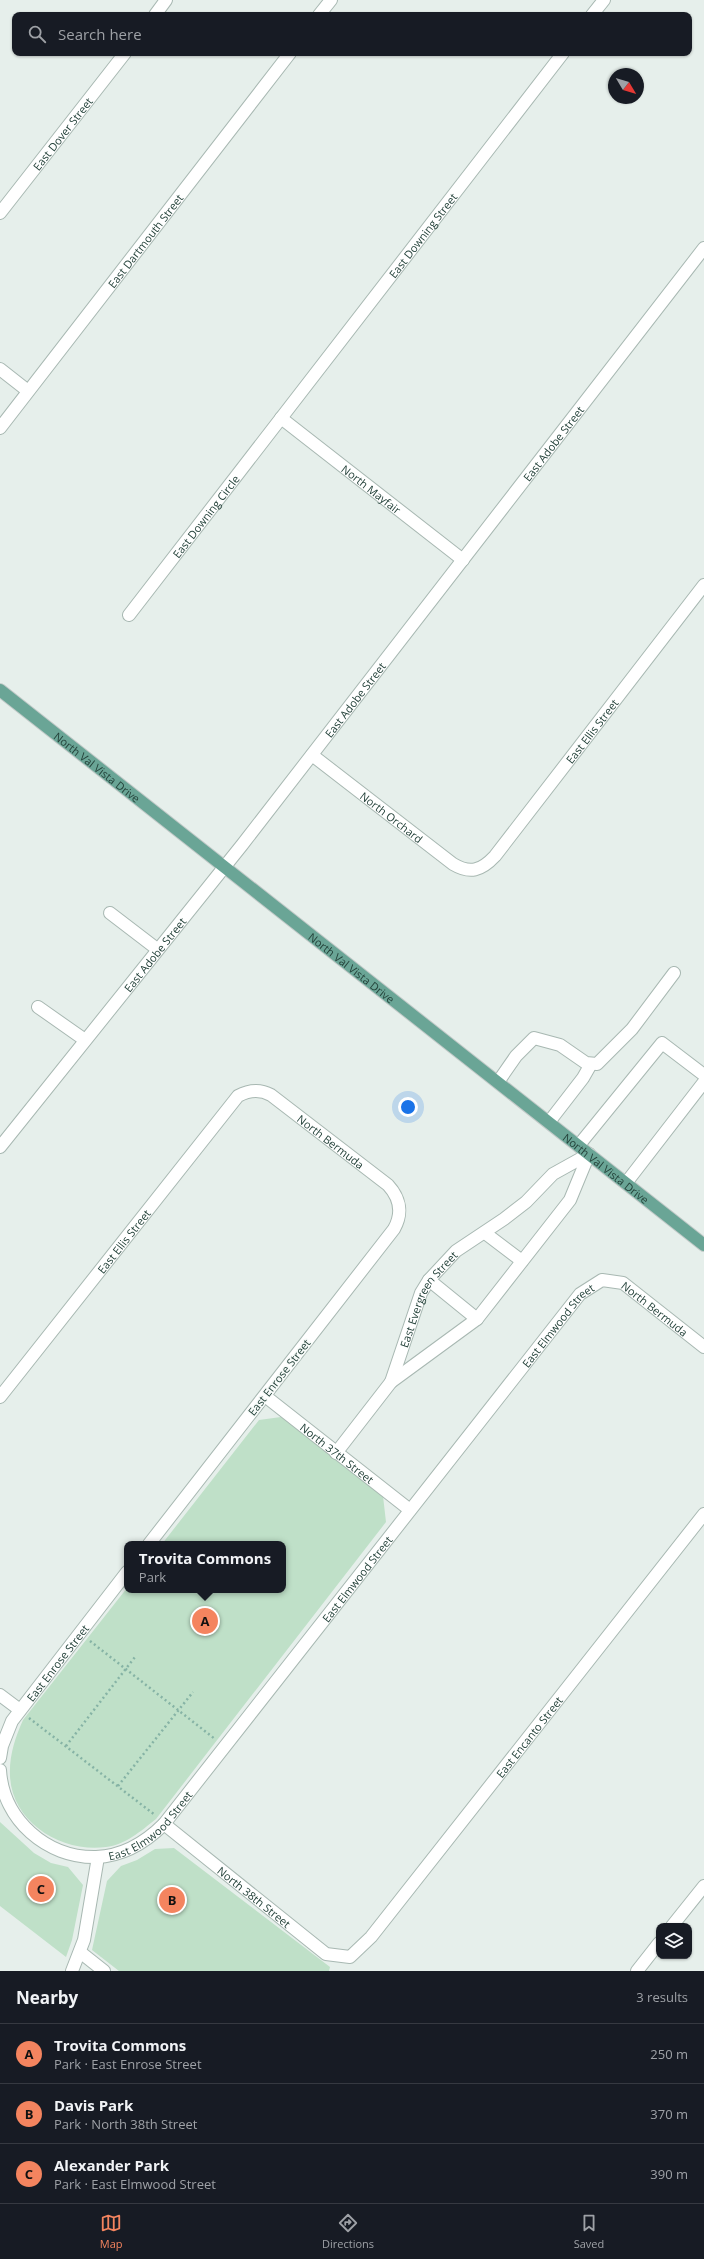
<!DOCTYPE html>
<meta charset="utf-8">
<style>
:root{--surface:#171b24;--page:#20242c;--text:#f1f3f6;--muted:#9ea1a6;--line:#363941;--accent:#f4845f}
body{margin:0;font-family:"Open Sans",sans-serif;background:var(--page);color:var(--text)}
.controls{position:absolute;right:12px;bottom:12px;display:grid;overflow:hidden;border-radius:8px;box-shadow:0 1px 3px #0004}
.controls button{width:36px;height:36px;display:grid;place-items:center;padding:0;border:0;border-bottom:1px solid var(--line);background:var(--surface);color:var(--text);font:20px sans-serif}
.compass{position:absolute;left:608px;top:68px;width:36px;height:36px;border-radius:50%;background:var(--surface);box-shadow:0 1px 3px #0004;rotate:128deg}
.you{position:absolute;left:408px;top:1107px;width:14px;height:14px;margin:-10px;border:3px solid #fff;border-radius:50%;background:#1a73e8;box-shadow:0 0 0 6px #1a73e833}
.badge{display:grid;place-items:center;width:26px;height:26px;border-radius:50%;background:var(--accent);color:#111;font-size:13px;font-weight:700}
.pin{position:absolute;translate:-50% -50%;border:2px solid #fff;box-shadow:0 1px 4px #0006}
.popup{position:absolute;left:124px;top:1541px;width:162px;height:52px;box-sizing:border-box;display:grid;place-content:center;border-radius:8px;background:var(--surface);filter:drop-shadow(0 1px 3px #0005);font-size:13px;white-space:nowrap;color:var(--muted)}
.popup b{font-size:15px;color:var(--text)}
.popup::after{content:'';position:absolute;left:50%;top:100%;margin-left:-8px;border:8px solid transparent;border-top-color:var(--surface)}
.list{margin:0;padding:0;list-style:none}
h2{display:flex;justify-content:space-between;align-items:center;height:52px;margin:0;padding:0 16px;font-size:17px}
h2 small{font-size:13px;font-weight:400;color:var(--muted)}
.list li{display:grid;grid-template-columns:26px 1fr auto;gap:12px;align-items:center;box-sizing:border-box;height:60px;padding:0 16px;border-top:1px solid var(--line)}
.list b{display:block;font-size:15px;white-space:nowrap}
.list p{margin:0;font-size:13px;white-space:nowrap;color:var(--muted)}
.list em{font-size:13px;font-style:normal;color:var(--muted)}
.icon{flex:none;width:22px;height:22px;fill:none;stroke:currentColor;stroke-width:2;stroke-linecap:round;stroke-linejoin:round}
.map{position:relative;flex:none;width:704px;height:1971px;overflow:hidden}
.search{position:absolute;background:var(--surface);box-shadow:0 1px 3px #0004;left:12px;right:12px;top:12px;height:44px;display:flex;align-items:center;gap:10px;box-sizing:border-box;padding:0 14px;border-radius:8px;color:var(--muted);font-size:15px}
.sheet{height:232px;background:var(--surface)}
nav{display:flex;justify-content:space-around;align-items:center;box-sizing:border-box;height:56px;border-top:1px solid var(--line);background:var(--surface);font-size:11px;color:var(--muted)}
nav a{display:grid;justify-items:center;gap:2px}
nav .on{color:var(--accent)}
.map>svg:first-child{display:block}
.green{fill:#bfe0c8}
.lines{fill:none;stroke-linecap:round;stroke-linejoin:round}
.minor-casing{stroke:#a8b8b2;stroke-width:14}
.major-casing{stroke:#c2cac8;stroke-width:14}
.path{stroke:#86b3a5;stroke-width:2.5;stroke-dasharray:2 3;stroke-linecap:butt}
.minor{stroke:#fff;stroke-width:12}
.major{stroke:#6aa596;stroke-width:12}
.labels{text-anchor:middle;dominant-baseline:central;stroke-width:3;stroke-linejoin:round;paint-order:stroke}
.street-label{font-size:11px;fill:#24423a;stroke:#f7fbf9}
</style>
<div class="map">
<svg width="704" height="1971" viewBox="0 0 704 1971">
<rect width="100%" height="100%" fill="#e6efeb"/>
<path class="green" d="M281,1417L383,1496L386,1522L156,1819C141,1831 125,1845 106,1847C62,1853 12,1823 10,1776C9,1756 15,1738 23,1720L127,1588V1590H283V1544H162L259,1420Z
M0,1822L34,1853L51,1863L68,1867L83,1885L72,1940L66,1957L0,1906Z
M174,1848L330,1967L329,1971H119L92,1950L107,1881L121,1866L137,1860L155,1849Z"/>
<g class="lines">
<defs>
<g id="minor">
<path d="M155,15L166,0"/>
<path d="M319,15L331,0"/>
<path d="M592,15L604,0"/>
<path id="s1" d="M0,213L125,53"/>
<path d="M0,369L28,391"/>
<path id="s2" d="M281,418L463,560"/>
<path id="s3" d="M0,428L290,53"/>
<path id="s4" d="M129,615L563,53"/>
<path id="s5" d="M312,755L453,864C470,874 481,871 495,856L704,585"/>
<path d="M110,913L157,949"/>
<path d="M38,1007L85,1040"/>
<path d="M498,1082L516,1056L534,1038L560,1045L586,1063L597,1064L632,1029L674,973"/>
<path d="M549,1122L583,1078L591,1064"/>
<path d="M579,1145L662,1043L704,1075"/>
<path id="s6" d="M0,1147L242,845L704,248"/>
<path d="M626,1183L704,1082"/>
<path d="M485,1233L522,1261"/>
<path d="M429,1280L477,1319"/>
<path id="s7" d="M391,1382L421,1293L429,1280L456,1251L504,1219L526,1202L553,1174L589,1154"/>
<path id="s8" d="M265,1396L410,1510"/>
<path id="s9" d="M0,1397L238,1096C249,1090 260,1089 271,1095L388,1185C400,1198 403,1213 394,1229L149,1544"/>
<path d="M336,1453L391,1382L477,1319L570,1200L589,1154"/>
<path d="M0,1695L20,1710"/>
<path id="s10" d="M0,1758L2,1746L12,1721L127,1572"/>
<path id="s11" d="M0,1770C3,1820 47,1858 96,1857C123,1856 146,1842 164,1824L580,1294L602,1280L623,1283L704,1347"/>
<path id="s12" d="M164,1824L326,1954L350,1957L371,1937L704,1514"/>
<path d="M672,1926L704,1886"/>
<path d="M80,1952L104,1971"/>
<path d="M72,1971L84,1940L98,1857"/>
<path d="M637,1971L659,1943"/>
</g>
<g id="major">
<path id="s13" d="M0,690L704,1245"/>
</g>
</defs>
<use href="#minor" class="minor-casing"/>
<use href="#major" class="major-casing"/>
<path class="path" d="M90,1641L215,1739
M29,1718L155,1815
M66,1746L135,1657
M118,1786L193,1692"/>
<use href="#minor" class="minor"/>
<use href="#major" class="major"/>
</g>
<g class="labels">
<g class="street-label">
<text stroke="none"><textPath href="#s1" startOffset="101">East Dover Street</textPath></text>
<text stroke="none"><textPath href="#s4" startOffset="480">East Downing Street</textPath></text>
<text stroke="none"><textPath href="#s3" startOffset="237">East Dartmouth Street</textPath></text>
<text stroke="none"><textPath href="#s6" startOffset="895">East Adobe Street</textPath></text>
<text stroke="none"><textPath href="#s2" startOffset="115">North Mayfair</textPath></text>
<text stroke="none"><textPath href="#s4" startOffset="125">East Downing Circle</textPath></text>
<text stroke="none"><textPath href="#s6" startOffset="571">East Adobe Street</textPath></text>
<text stroke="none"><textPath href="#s5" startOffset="384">East Ellis Street</textPath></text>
<text stroke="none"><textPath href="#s13" startOffset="124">North Val Vista Drive</textPath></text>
<text stroke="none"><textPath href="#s5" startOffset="101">North Orchard</textPath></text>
<text stroke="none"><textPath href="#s6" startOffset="247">East Adobe Street</textPath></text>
<text stroke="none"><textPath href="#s13" startOffset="448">North Val Vista Drive</textPath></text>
<text stroke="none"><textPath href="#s9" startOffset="494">North Bermuda</textPath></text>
<text stroke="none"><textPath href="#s13" startOffset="772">North Val Vista Drive</textPath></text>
<text stroke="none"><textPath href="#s9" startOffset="199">East Ellis Street</textPath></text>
<text stroke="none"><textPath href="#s7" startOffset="92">East Evergreen Street</textPath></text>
<text stroke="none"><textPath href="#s11" startOffset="982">North Bermuda</textPath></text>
<text stroke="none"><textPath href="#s11" startOffset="856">East Elmwood Street</textPath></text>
<text transform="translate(279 1377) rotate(-52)">East Enrose Street</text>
<text stroke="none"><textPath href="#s8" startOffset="92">North 37th Street</textPath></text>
<text stroke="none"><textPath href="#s11" startOffset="532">East Elmwood Street</textPath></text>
<text stroke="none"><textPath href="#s10" startOffset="113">East Enrose Street</textPath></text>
<text stroke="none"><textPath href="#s12" startOffset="516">East Encanto Street</textPath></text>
<text stroke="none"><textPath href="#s11" startOffset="208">East Elmwood Street</textPath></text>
<text stroke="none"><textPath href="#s12" startOffset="116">North 38th Street</textPath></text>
</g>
</g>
</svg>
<div class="controls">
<button><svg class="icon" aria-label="layers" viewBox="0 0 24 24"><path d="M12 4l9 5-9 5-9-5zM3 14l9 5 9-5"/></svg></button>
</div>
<svg class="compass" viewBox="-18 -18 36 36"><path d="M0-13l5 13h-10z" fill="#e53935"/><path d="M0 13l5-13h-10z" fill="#9ea1a6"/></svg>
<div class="you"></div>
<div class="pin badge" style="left:205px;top:1621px">A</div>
<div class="popup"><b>Trovita Commons</b>Park</div>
<div class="pin badge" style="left:172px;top:1900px">B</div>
<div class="pin badge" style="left:41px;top:1889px">C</div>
<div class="search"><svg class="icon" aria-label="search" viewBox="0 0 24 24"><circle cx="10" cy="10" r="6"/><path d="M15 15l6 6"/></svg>Search here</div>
</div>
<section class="sheet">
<h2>Nearby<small>3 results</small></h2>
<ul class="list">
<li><span class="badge">A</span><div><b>Trovita Commons</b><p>Park · East Enrose Street</p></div><em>250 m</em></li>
<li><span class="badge">B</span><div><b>Davis Park</b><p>Park · North 38th Street</p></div><em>370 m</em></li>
<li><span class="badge">C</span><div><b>Alexander Park</b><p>Park · East Elmwood Street</p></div><em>390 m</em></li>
</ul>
</section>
<nav>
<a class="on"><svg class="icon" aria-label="map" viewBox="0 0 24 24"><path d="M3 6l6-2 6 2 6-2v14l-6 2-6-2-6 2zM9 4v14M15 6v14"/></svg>Map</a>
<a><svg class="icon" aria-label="directions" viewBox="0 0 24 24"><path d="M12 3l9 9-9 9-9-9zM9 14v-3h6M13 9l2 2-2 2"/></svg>Directions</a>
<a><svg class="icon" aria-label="saved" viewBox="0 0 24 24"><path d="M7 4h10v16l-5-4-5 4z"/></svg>Saved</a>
</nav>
